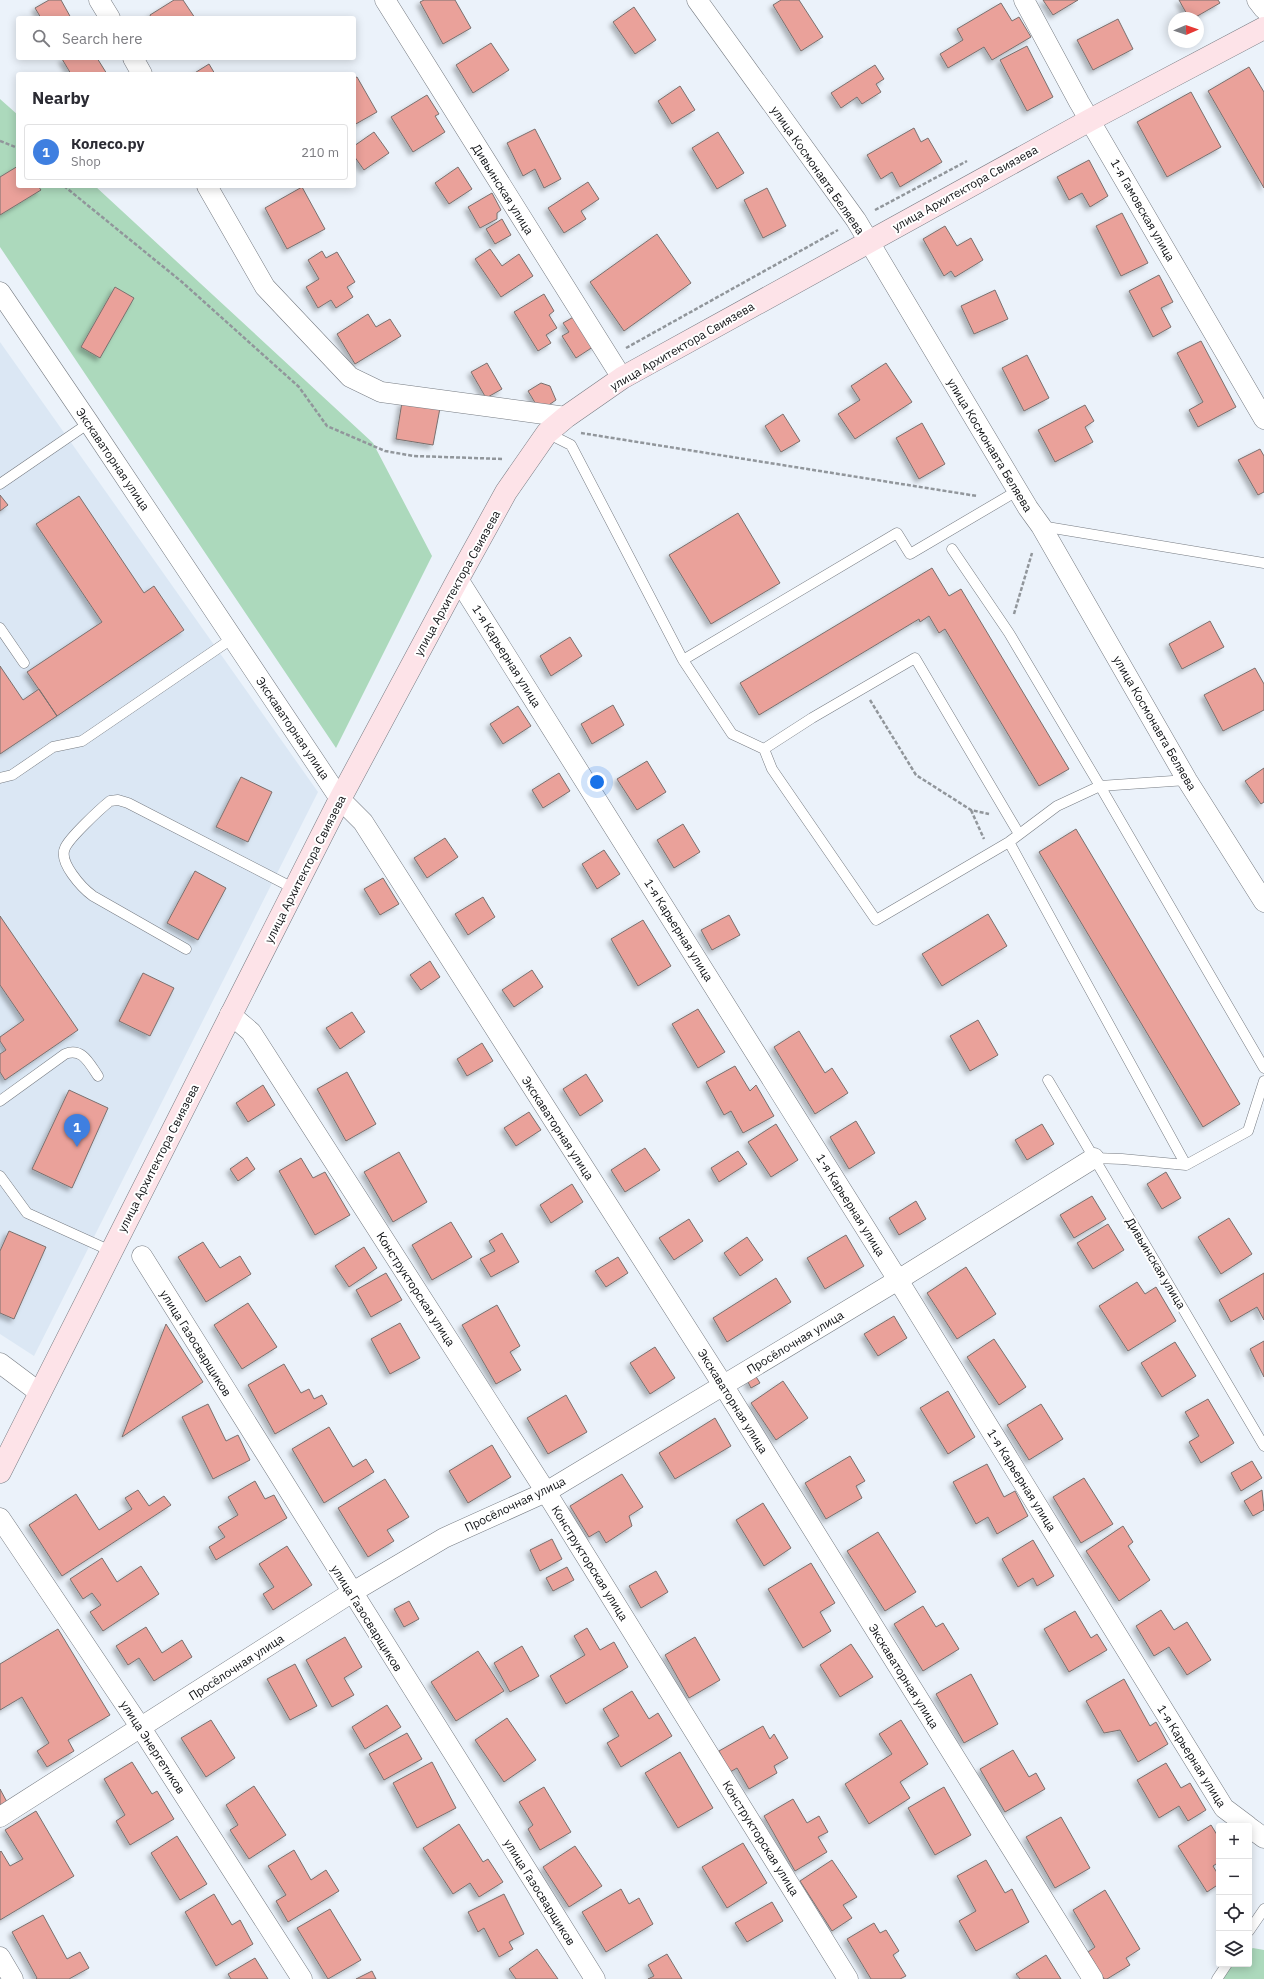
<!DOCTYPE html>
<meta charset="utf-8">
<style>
:root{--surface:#fff;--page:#f7f7f7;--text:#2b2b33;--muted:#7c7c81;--line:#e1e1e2;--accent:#a23fa5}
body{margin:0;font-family:"IBM Plex Sans",sans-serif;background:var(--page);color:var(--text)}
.controls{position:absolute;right:12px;bottom:12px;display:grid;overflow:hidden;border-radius:4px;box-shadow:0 2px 10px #0003}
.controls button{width:36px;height:36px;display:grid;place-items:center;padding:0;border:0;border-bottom:1px solid var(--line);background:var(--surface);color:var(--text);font:20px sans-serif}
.compass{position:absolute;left:1168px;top:12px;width:36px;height:36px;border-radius:50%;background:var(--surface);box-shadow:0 2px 10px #0003;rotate:88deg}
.you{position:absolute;left:597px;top:782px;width:14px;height:14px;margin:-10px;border:3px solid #fff;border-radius:50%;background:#1a73e8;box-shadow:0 0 0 6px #1a73e833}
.badge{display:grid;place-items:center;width:26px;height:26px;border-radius:50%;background:var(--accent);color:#fff;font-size:13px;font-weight:700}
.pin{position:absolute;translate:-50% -33px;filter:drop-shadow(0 1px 2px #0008)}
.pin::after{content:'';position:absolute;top:21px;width:14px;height:12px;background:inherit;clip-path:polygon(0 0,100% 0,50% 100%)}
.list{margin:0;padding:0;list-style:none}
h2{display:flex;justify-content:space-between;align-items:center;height:52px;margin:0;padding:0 16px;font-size:17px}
h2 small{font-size:13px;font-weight:400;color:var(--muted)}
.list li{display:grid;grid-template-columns:26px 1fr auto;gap:12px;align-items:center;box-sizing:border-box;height:56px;margin:0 8px 8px;padding:0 8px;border:1px solid var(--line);border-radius:4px}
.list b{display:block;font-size:15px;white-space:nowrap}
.list p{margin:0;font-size:13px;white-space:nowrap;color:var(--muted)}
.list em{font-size:13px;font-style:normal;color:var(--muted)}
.icon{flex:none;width:22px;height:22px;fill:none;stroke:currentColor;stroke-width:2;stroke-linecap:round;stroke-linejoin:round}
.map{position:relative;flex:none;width:1264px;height:1979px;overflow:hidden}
.search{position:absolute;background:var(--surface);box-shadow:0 2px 10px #0003;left:16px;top:16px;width:340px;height:44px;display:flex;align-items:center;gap:10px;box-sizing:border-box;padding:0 14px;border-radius:4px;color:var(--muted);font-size:15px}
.panel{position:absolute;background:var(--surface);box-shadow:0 2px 10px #0003;left:16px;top:72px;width:340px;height:116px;border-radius:4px}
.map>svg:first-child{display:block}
.built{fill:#dbe7f4}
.green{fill:#acd9bc}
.building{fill:#eaa19a;stroke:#7a706e;filter:url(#shadow)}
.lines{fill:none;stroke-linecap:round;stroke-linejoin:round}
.service-casing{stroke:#767b82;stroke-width:11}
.minor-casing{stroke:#767b82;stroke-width:21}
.secondary-casing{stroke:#767b82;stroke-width:23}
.path{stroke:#91969b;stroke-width:2.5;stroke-dasharray:4 2;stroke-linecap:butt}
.service{stroke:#fff;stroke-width:10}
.minor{stroke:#fff;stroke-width:20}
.secondary{stroke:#fde3e8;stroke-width:22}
.labels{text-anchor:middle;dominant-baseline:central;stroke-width:4;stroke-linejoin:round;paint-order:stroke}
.street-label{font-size:12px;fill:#101215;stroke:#fff}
</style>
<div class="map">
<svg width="1264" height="1979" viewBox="0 0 1264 1979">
<defs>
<filter id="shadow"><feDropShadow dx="-3.5" dy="3.5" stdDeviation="2" flood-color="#0004"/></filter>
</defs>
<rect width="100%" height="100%" fill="#ebf2fa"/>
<path class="built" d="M0,342L318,792L34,1356L0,1334Z"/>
<path class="green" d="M0,99L18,115V186H95L373,443L432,556L336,748L0,247Z
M1253,1948L1264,1950V1979H1221L1232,1964H1249V1950Z"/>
<path class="building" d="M49,0H61L71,18H41L35,8Z
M174,0H183L195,18H151L150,15Z
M424,0H455L471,28L443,44L420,2Z
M781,0H799L823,37L801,51L773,5Z
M1043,0H1078L1053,15Z
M1179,0H1218L1220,3L1194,18H1189Z
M1001,3L1012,21L1019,17L1031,37L992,60L984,47L948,68L940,54L963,40L957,29Z
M634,7L656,40L635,54L613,22Z
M1118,19L1133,49L1093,70L1077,40Z
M491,43L509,70L473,93L456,65Z
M1027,46L1053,97L1027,111L1000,60Z
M63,58H97L107,74H71L62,59Z
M209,64L215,74H193Z
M875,65L884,79L876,84L881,92L862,104L857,97L841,108L831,93Z
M1249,67L1264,92V188L1208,91Z
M357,77L377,112L354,125V78Z
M680,86L695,110L672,124L658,101Z
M1191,92L1221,147L1167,177L1137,122Z
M427,95L439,114L435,116L445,132L413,152L391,117Z
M914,128L921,142L928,138L942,162L900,187L892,172L881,179L867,155Z
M535,129L561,179L544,188L535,169L523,176L507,143Z
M374,132L389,153L364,170L354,156V146Z
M718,132L744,173L717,189L692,148Z
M1089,160L1108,196L1090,207L1082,193L1069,200L1057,177Z
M18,166V186H38L41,190L0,215V177Z
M458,167L472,189L449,204L435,183Z
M588,182L599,199L581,211L586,219L564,233L548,208Z
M302,187L325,229L287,249L265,208Z
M767,188L786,226L763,238L744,200Z
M492,193L501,210L497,213V219L480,228L468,207Z
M1122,213L1148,263L1121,276L1096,226Z
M502,219L511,235L495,244L486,229Z
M945,226L957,246L971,238L983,260L955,277L951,271L944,276L923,239Z
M657,234L691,283L624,331L590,282Z
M490,249L502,266L519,254L533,276L501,297L475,259Z
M322,251L326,258L337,252L355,282L347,287L353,297L336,308L331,300L318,308L306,287L319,279L308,260Z
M1159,275L1173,302L1161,308L1171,327L1153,337L1129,291Z
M115,287L134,298L100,358L81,347Z
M995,290L1008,319L974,334L961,306Z
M544,294L554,311L549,315L557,328L546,335L551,343L538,351L514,312Z
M368,314L376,327L390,319L401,336L355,364L337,334Z
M577,315L596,345L576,358L562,336L569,332L563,323Z
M1201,341L1236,407L1198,427L1189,410L1203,402L1177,353Z
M1027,355L1049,398L1024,411L1002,368Z
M487,363L502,389L486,398L471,372Z
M886,363L912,402L855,439L838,414L860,400L851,386Z
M541,383L550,386L556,400L540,411L528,391Z
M402,402L440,408L433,445L396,439Z
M1085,405L1094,421L1085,427L1093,442L1055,462L1038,430Z
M783,414L800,441L781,452L765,426Z
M922,423L945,464L919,479L896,438Z
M1260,449L1264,456V492L1258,495L1238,460Z
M0,495L8,505L0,511Z
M79,496L144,593L154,586L184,630L57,716L27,672L102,622L36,524Z
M738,513L780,583L711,624L669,555Z
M932,568L949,596L961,589L1069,769L1039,786L945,629L939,633L929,616L920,622L919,619L759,715L740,683Z
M1210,621L1224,647L1182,669L1169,644Z
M570,637L582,656L551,676L540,656Z
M0,666L23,700L39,689L57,716L0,754Z
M1255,668L1264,684V710L1223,731L1204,695Z
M613,705L624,725L592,744L581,724Z
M518,706L531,726L503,744L490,724Z
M647,761L666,792L637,810L617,779Z
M1264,768V802L1261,804L1245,781Z
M559,773L570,791L543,808L532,790Z
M241,777L272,792L248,842L216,827Z
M683,824L700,852L674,868L657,840Z
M1076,829L1240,1104L1203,1127L1039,852Z
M445,838L458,857L427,878L414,858Z
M604,850L620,874L597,889L582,864Z
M195,871L226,888L198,940L167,923Z
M383,878L399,904L380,915L364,889Z
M483,897L495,917L468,935L455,914Z
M988,914L1007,946L942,986L922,954Z
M729,915L740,935L712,950L701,930Z
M0,916L78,1030L5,1080L0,1072V1054L6,1050L0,1041V1037L24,1020L0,985Z
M643,920L671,966L638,986L611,939Z
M430,961L440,977L421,990L410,975Z
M532,970L543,987L514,1007L502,990Z
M143,973L174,988L150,1036L119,1021Z
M698,1009L725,1052L698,1068L672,1024Z
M352,1012L365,1032L340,1049L326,1028Z
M978,1020L998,1055L970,1071L950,1036Z
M799,1031L825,1073L832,1068L848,1093L815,1114L774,1047Z
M482,1043L493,1061L467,1076L457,1059Z
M735,1066L750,1091L756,1085L774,1116L743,1133L731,1111L724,1115L706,1082Z
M347,1072L376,1124L346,1141L317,1089Z
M586,1074L603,1101L580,1116L563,1089Z
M263,1085L275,1105L248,1122L236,1103Z
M69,1090L108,1108L72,1188L32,1169Z
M529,1112L541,1130L516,1146L504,1128Z
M856,1121L875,1153L849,1169L830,1137Z
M776,1124L798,1160L771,1177L748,1142Z
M1042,1124L1054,1144L1027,1160L1015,1140Z
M645,1148L660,1170L625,1192L611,1170Z
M738,1151L747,1164L719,1182L711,1168Z
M399,1152L427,1202L393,1222L364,1172Z
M247,1157L255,1169L238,1181L230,1169Z
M301,1158L313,1178L325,1172L350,1215L315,1235L279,1171Z
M1166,1172L1181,1198L1162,1209L1147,1184Z
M572,1184L583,1202L551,1223L540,1205Z
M1092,1196L1106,1219L1074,1238L1060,1215Z
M916,1201L926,1219L899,1235L889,1218Z
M1229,1218L1252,1254L1221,1274L1198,1237Z
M689,1219L703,1241L674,1260L659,1238Z
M451,1222L472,1257L432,1280L412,1245Z
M1108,1224L1124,1250L1093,1269L1077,1243Z
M9,1231L46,1247L14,1319L0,1313V1251Z
M502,1233L519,1262L491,1277L480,1259L495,1251L489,1241Z
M846,1235L864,1266L825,1289L807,1258Z
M747,1237L763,1260L740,1276L724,1253Z
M203,1242L220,1268L240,1256L251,1274L206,1302L178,1257Z
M364,1247L377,1268L349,1287L335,1266Z
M618,1257L628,1273L606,1287L595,1271Z
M966,1267L996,1314L957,1339L927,1293Z
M386,1273L402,1300L371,1317L356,1290Z
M1264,1273V1320L1257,1307L1231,1322L1219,1300Z
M776,1278L791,1302L727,1342L713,1318Z
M1137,1282L1145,1294L1156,1287L1176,1321L1128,1351L1099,1306Z
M248,1303L277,1347L242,1369L214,1325Z
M497,1305L520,1346L510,1352L521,1370L496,1384L462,1325Z
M894,1316L907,1338L878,1356L864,1334Z
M400,1323L420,1358L390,1374L371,1339Z
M166,1324L203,1382L122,1437Z
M994,1339L1026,1387L999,1405L967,1357Z
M1264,1341V1377L1250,1349Z
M1175,1342L1196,1376L1162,1397L1141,1363Z
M655,1347L675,1378L650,1394L630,1363Z
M284,1364L301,1393L309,1389L314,1399L322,1395L327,1404L275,1434L248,1385Z
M755,1375L760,1383L751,1388L747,1380Z
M783,1381L808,1418L776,1440L751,1403Z
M948,1391L975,1437L948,1454L920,1408Z
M566,1395L587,1432L548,1454L527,1418Z
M1208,1399L1234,1443L1201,1463L1189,1442L1199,1436L1185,1412Z
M208,1404L226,1441L238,1435L250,1460L213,1479L182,1417Z
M1041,1404L1063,1439L1029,1460L1007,1425Z
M715,1418L731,1446L675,1479L659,1453Z
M329,1427L353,1467L366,1459L374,1472L324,1503L292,1449Z
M492,1445L511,1477L468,1503L449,1471Z
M850,1456L865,1481L856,1486L862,1498L826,1519L805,1483Z
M1252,1461L1262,1478L1241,1491L1231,1473Z
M987,1464L1004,1497L1015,1491L1028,1516L997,1534L988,1517L976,1524L953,1482Z
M622,1474L643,1507L629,1516L632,1526L606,1543L599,1531L589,1537L570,1506Z
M1084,1478L1113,1524L1081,1543L1053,1497Z
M385,1479L409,1517L387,1530L394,1541L368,1557L338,1508Z
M255,1481L265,1499L274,1495L287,1518L216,1560L209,1547L225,1537L218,1527L238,1515L228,1497Z
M138,1490L149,1506L164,1496L171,1505L62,1576L29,1525L76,1494L99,1530L132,1509L125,1498Z
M1262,1490L1264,1510L1253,1516L1244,1501Z
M763,1503L791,1548L764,1566L736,1520Z
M1123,1526L1133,1542L1128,1546L1150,1580L1119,1601L1086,1551Z
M878,1532L916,1592L885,1611L847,1551Z
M552,1539L562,1559L540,1571L530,1550Z
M1033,1540L1054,1576L1037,1586L1033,1578L1018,1587L1002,1559Z
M287,1546L312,1585L273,1610L263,1594L274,1587L259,1564Z
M102,1558L117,1582L141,1566L159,1594L103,1631L90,1612L101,1605L92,1593L83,1599L70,1579Z
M811,1563L835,1603L820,1612L831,1631L803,1648L768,1589Z
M567,1567L574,1580L553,1591L546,1578Z
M656,1571L668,1592L641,1608L629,1586Z
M409,1601L419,1619L404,1627L394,1609Z
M923,1606L936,1627L943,1623L959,1649L923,1671L894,1624Z
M1161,1610L1174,1630L1187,1622L1211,1660L1187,1675L1169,1647L1154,1656L1136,1626Z
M1075,1611L1091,1638L1097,1634L1107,1650L1069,1672L1044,1629Z
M146,1627L162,1653L182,1640L192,1657L154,1681L139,1658L128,1665L116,1646Z
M587,1628L600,1650L614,1642L628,1667L566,1704L550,1676L585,1655L574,1636Z
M58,1629L110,1715L68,1740L74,1751L47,1767L37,1751L49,1743L22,1697L0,1710V1664Z
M345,1637L362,1667L344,1678L354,1695L332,1707L306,1660Z
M695,1637L720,1680L689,1698L665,1655Z
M851,1644L873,1677L840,1697L820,1665Z
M522,1646L539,1676L510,1692L494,1663Z
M478,1651L504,1691L456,1721L431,1682Z
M295,1664L317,1706L290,1720L267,1679Z
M971,1674L998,1724L964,1743L936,1694Z
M1124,1679L1150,1726L1156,1722L1168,1744L1138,1762L1120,1730L1104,1733L1086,1701Z
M632,1691L649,1719L658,1713L672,1736L621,1767L607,1743L619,1736L603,1709Z
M387,1705L401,1727L365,1749L352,1727Z
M507,1718L536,1760L504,1782L475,1740Z
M211,1720L235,1758L206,1777L181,1738Z
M901,1720L928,1764L900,1782L910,1798L869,1824L845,1784L892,1754L879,1734Z
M763,1726L770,1739L774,1734L788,1758L774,1766L777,1773L749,1789L737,1768L730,1772L719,1751Z
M407,1733L422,1759L384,1780L369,1754Z
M1013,1750L1029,1777L1036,1773L1045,1789L1005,1812L980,1769Z
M680,1752L713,1808L678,1828L645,1773Z
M132,1762L152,1794L157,1791L174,1819L130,1845L116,1821L125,1815L104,1779Z
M432,1762L456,1808L417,1828L393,1783Z
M1166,1763L1181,1788L1190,1783L1206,1810L1188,1821L1179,1806L1159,1818L1137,1780Z
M254,1786L286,1835L249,1859L230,1830L238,1825L226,1805Z
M544,1787L571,1832L540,1850L528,1829L533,1825L519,1802Z
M944,1787L971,1835L935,1855L908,1808Z
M0,1789L7,1802L0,1806Z
M793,1799L807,1823L819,1816L828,1832L818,1837L827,1852L795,1871L764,1816Z
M36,1811L74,1876L0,1920V1852L1,1851L10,1866L23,1859L5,1830Z
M1061,1817L1090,1868L1055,1888L1026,1837Z
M459,1824L483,1862L488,1859L503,1882L479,1897L470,1883L453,1894L423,1848Z
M1211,1825L1219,1838V1862L1213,1866L1219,1876V1884L1207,1892L1178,1846Z
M177,1836L207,1884L180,1900L151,1853Z
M743,1843L767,1883L727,1908L702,1867Z
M575,1846L602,1886L569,1907L543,1867Z
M294,1850L311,1880L326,1870L339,1891L288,1922L276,1901L286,1895L268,1866Z
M832,1860L857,1897L843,1905L852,1918L832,1931L800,1881Z
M986,1860L1005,1893L1012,1889L1029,1922L976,1951L959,1921L976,1911L957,1876Z
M621,1889L629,1904L639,1898L653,1924L606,1952L582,1912Z
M1105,1890L1140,1949L1126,1958L1130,1965L1107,1979H1104L1088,1952L1095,1947L1073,1910Z
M214,1894L232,1925L240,1920L253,1944L216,1966L185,1912Z
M504,1894L524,1934L509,1942L513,1949L499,1957L484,1928L478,1932L468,1912Z
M772,1902L783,1921L747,1942L735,1923Z
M330,1909L361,1960L328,1979L297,1928Z
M43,1915L67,1959L80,1952L89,1968L69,1979H36L37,1978L12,1932Z
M874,1923L880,1933L886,1930L899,1951L893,1955L906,1976L900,1979H871L847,1939Z
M537,1949L558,1979H516L509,1969Z
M667,1954L682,1979H648L654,1976L648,1965Z
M1046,1955L1061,1979H1020L1016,1974Z
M255,1958L268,1979H231L228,1974Z
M372,1971L376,1979H356Z"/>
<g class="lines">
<defs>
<path id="service" d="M547,433L571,445L683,660L732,734L764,749L772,769L876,920L1009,842L1057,806L1100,786L1264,1068
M0,484L89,423
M1041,526L1264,563
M952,549L1009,633L1100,786L1187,780
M0,628L24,663
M683,660L897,533L910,554L1017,491
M764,749L812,718L915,658L1019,834
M0,778L12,775L53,747L82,741L233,638
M1009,842L1186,1165
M186,949L93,896C82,888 58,862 65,848C69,838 100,809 110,801L118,800L128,803L295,889
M1048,1080L1264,1446
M0,1101L65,1054C82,1047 89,1063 98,1076
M1094,1158L1122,1159L1186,1165L1248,1131L1264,1081
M0,1176L27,1213L111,1251
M1249,1931L1264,1909
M1217,1979L1227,1964"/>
<path id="minor" d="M99,0L110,18
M385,0L622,378
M697,0L856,220L1028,508L1041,526L1187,780L1264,902
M1024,0L1079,102L1264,419
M1257,0L1264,9
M133,58L142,74
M207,186L265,287L350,377L381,392L566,417
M0,292L89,423L340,799L363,822L723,1385L1093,1979
M458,579L898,1280L1224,1808L1248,1826
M230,1014L251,1032L546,1492L848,1979
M142,1256L595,1979
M0,1363L40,1393
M0,1518L141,1728L302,1979
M0,1817L351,1593L444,1538L546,1492L898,1280L1094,1158
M1249,1827L1264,1838
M0,1957L13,1979"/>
<path id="secondary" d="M0,1472L340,799L458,579L506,492L547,433L566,417L622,378L1090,120L1264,28"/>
</defs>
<use href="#service" class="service-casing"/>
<use href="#minor" class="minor-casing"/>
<use href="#secondary" class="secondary-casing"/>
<path class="path" d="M0,141L18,148
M64,186L182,282L299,387L327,426L385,451L414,456L503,459
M875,210L967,161
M626,348L838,230
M581,433L977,496
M1014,614L1032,553
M870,700L916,775L971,810L989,814
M971,810L984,839"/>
<use href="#service" class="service"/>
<use href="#minor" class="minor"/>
<use href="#secondary" class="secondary"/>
</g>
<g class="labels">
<g class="street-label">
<text transform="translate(818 170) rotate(55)">улица Космонавта Беляева</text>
<text transform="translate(965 188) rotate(-29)">улица Архитектора Свиязева</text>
<text transform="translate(503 189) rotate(58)">Дивьинская улица</text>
<text transform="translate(1143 210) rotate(60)">1-я Гамовская улица</text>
<text transform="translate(682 346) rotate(-30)">улица Архитектора Свиязева</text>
<text transform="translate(990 445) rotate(59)">улица Космонавта Беляева</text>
<text transform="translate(113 459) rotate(56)">Экскаваторная улица</text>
<text transform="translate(457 583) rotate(-61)">улица Архитектора Свиязева</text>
<text transform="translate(507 656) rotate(58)">1-я Карьерная улица</text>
<text transform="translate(1155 723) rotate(60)">улица Космонавта Беляева</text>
<text transform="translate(293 728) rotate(56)">Экскаваторная улица</text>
<text transform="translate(305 869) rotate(-63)">улица Архитектора Свиязева</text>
<text transform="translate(679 930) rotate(58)">1-я Карьерная улица</text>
<text transform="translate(558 1128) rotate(57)">Экскаваторная улица</text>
<text transform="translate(158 1158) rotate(-63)">улица Архитектора Свиязева</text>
<text transform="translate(851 1205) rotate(58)">1-я Карьерная улица</text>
<text transform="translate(1156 1263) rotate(59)">Дивьинская улица</text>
<text transform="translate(416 1289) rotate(57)">Конструкторская улица</text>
<text transform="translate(795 1342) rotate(-31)">Просёлочная улица</text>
<text transform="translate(196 1343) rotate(58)">улица Газосварщиков</text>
<text transform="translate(733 1401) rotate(58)">Экскаваторная улица</text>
<text transform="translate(1022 1480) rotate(58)">1-я Карьерная улица</text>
<text transform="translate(515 1504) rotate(-26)">Просёлочная улица</text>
<text transform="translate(590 1563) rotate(58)">Конструкторская улица</text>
<text transform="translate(367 1618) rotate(58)">улица Газосварщиков</text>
<text transform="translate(236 1667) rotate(-33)">Просёлочная улица</text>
<text transform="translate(904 1676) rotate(58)">Экскаваторная улица</text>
<text transform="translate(153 1747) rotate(57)">улица Энергетиков</text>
<text transform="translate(1192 1756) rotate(58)">1-я Карьерная улица</text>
<text transform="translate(761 1838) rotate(58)">Конструкторская улица</text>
<text transform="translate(540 1892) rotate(58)">улица Газосварщиков</text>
</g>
</g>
</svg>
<div class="controls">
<button>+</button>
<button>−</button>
<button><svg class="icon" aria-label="locate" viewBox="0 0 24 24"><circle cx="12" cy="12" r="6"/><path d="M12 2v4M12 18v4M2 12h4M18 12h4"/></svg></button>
<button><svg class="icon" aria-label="layers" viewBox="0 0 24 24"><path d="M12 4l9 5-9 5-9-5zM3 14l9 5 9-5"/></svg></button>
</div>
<svg class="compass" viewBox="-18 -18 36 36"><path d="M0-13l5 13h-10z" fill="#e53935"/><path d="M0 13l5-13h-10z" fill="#7c7c81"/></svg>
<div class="you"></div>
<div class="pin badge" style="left:77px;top:1147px;background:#3f7fe0">1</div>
<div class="search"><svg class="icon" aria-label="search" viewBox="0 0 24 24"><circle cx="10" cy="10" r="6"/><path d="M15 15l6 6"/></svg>Search here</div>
<section class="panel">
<h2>Nearby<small></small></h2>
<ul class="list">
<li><span class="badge" style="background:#3f7fe0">1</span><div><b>Колесо.ру</b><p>Shop</p></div><em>210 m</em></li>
</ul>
</section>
</div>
